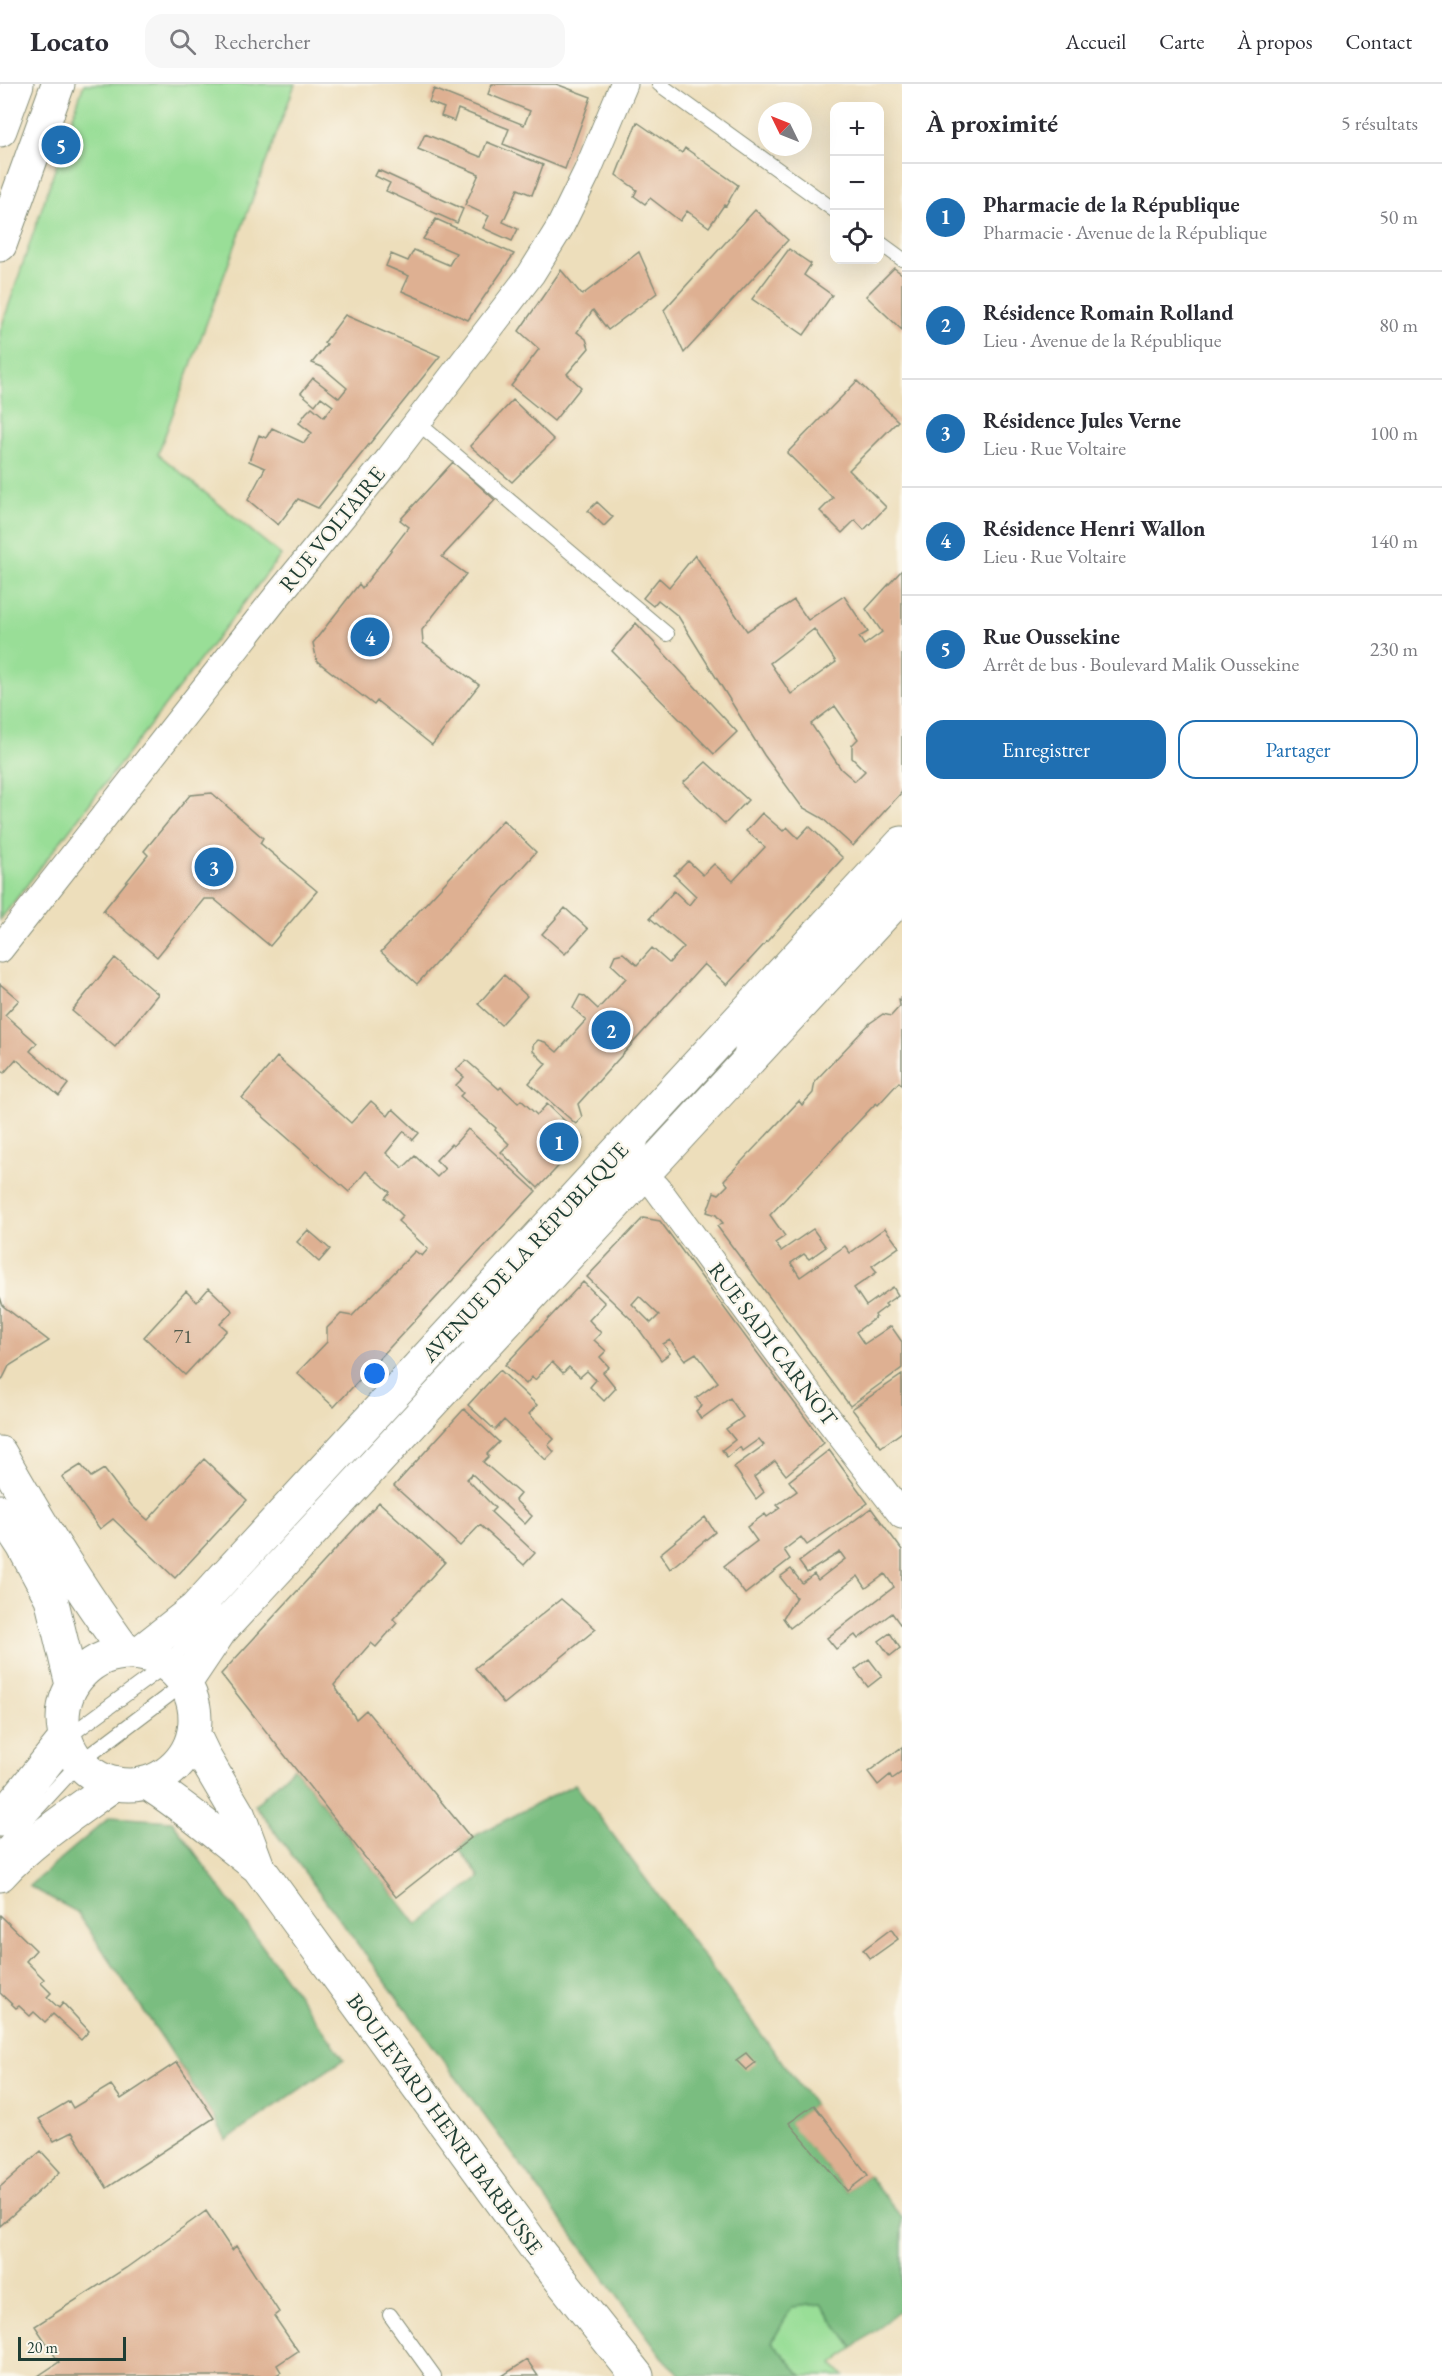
<!DOCTYPE html>
<html lang="fr">
<meta charset="utf-8">
<style>
:root{--surface:#fff;--page:#f7f7f7;--text:#2b2b33;--muted:#7c7c81;--line:#e1e1e2;--accent:#1f6fb2}
body{margin:0;font-family:"EB Garamond",serif;background:var(--page);color:var(--text)}
.controls{position:absolute;right:18px;top:18px;display:grid;overflow:hidden;border-radius:12px;box-shadow:0 6px 24px #0002}
.controls button{width:54px;height:54px;display:grid;place-items:center;padding:0;border:0;border-bottom:2px solid var(--line);background:var(--surface);color:var(--text);font:30px sans-serif}
.compass{position:absolute;left:758px;top:18px;width:54px;height:54px;border-radius:50%;background:var(--surface);box-shadow:0 6px 24px #0002;rotate:313deg}
.scale{position:absolute;left:18px;bottom:15px;width:108px;box-sizing:border-box;padding-left:6px;border:3px solid #1f3d34;border-top:0;font-size:16px;line-height:21px;white-space:nowrap;color:#1f3d34;-webkit-text-stroke:4px #fbf7ec;paint-order:stroke}
.you{position:absolute;left:375px;top:1290px;width:21px;height:21px;margin:-15px;border:4px solid #fff;border-radius:50%;background:#1a73e8;box-shadow:0 0 0 9px #1a73e833}
.badge{display:grid;place-items:center;width:39px;height:39px;border-radius:50%;background:var(--accent);color:#fff;font-size:20px;font-weight:700}
.pin{position:absolute;translate:-50% -50%;border:3px solid #fff;box-shadow:0 2px 6px #0006}
.list{margin:0;padding:0;list-style:none}
h2{display:flex;justify-content:space-between;align-items:center;height:78px;margin:0;padding:0 24px;font-size:26px}
h2 small{font-size:20px;font-weight:400;color:var(--muted)}
.list li{display:grid;grid-template-columns:39px 1fr auto;gap:18px;align-items:center;box-sizing:border-box;height:108px;padding:0 24px;border-top:2px solid var(--line)}
.list b{display:block;font-size:22px;white-space:nowrap}
.list p{margin:0;font-size:20px;white-space:nowrap;color:var(--muted)}
.list em{font-size:20px;font-style:normal;color:var(--muted)}
.actions{display:flex;gap:12px;padding:18px 24px}
.actions a{flex:1;padding:14px 0;border:2px solid var(--accent);border-radius:18px;text-align:center;font-size:21px;color:var(--accent)}
.actions .main{background:var(--accent);color:#fff}
.icon{flex:none;width:33px;height:33px;fill:none;stroke:currentColor;stroke-width:2;stroke-linecap:round;stroke-linejoin:round}
.map{position:relative;flex:none;width:902px;height:2292px;overflow:hidden}
header{display:flex;align-items:center;gap:36px;box-sizing:border-box;height:84px;padding:0 30px;background:var(--surface);border-bottom:2px solid var(--line)}
header strong{font-size:28px}
nav{display:flex;gap:33px;margin-inline-start:auto;font-size:21px}
.search{width:420px;height:54px;background:var(--page);display:flex;align-items:center;gap:15px;box-sizing:border-box;padding:0 21px;border-radius:18px;color:var(--muted);font-size:22px}
main{display:flex}
aside{flex:1;background:var(--surface)}
.map>svg:first-child{display:block}
.green{fill:#99de97;stroke:#5c8e66;stroke-width:1.5}
.forest{fill:#7abd80;stroke:#4c7d5a;stroke-width:1.5}
.building{fill:#deb092;fill-rule:evenodd}
.lines{fill:none;stroke-linecap:round;stroke-linejoin:round}
.service-casing{stroke:#868e78;stroke-width:16}
.minor-casing{stroke:#868e78;stroke-width:29}
.secondary-casing{stroke:#868e78;stroke-width:35}
.service{stroke:#fff;stroke-width:14}
.minor{stroke:#fff;stroke-width:27}
.secondary{stroke:#fff;stroke-width:33}
.labels{text-anchor:middle;dominant-baseline:central;stroke-width:5;stroke-linejoin:round;paint-order:stroke}
.number-label{font-size:20px;fill:#4f5a4c}
.street-label{font-size:22px;fill:#1f3d34;stroke:#fbf7ec}
</style>
<header>
<strong>Locato</strong>
<div class="search"><svg class="icon" aria-label="search" viewBox="0 0 24 24"><circle cx="10" cy="10" r="6"/><path d="M15 15l6 6"/></svg>Rechercher</div>
<nav><a>Accueil</a><a>Carte</a><a>À propos</a><a>Contact</a></nav>
</header>
<main>
<div class="map">
<svg width="902" height="2292" viewBox="0 0 902 2292">
<rect width="100%" height="100%" fill="#fbf7ec"/>
<filter id="ink" filterUnits="userSpaceOnUse"><feTurbulence type="fractalNoise" baseFrequency=".0167" numOctaves="2"/><feDisplacementMap in="SourceGraphic" scale="12" xChannelSelector="R" yChannelSelector="G"/><feConvolveMatrix kernelMatrix="1 2 1 2 8 2 1 2 1" color-interpolation-filters="sRGB"/></filter>
<filter id="wash" filterUnits="userSpaceOnUse"><feTurbulence type="fractalNoise" baseFrequency=".008" numOctaves="4" result="noise"/><feDisplacementMap in="SourceGraphic" scale="24" xChannelSelector="R" yChannelSelector="G"/><feGaussianBlur stdDeviation="1.35" result="paint"/><feColorMatrix in="noise" values="0 0 0 0 0 0 0 0 0 0 0 0 0 0 0 0 0 1.4 0 .05"/><feComposite in="paint" operator="in"/></filter>
<g filter="url(#wash)">
<rect width="100%" height="100%" fill="#eddebb"/>
<path class="green" d="M84,0H295L158,370L281,471L0,836V247Z
M821,2220L853,2264L833,2280L844,2292H802L772,2258L792,2222Z"/>
<path class="forest" d="M294,1683L417,1841L480,1793L458,1764L471,1754L575,1700L814,2021L790,2039L847,2107L868,2091L902,2134V2225L853,2264L821,2220L792,2223L772,2258L802,2292H682L667,2279L255,1721Z
M110,1733L172,1737L344,1975L226,2056L214,2034L163,1955L77,1828L29,1802Z"/>
<g id="blocks">
<path class="building" d="M492,0H556L591,13L565,85L503,60L509,45L458,25L454,37L441,32L444,24L429,18L434,5L524,41L530,27L488,10Z
M637,38L682,69L685,64L738,101L726,122L724,121L709,143L687,127L680,137L650,114L645,120L634,112L637,106L616,91Z
M425,50L481,73L487,58L543,81L532,111L518,105L503,138L518,145L512,157L483,144L489,132L465,121L479,90L418,65Z
M378,86L463,125L457,139L386,107L390,99L375,92Z
M755,126L788,156L684,269L664,226Z
M436,135L514,170L468,236L402,207L409,192L386,182L391,170L408,177L414,166L449,181L456,169L423,155Z
M789,165L811,180L804,191L832,211L804,251L752,215Z
M639,168L657,209L608,246L593,226L577,248L586,255L589,264L567,290L581,303L554,337L511,302L539,265L519,247L561,186L582,211Z
M894,184L902,190V246L866,212Z
M345,231L440,272L318,424L298,415L278,441L248,416L265,384L249,377L259,351L266,354L272,344L304,359L312,349L299,339L306,329L312,323L324,333L333,322L321,313L315,321L301,309L313,294L339,314L347,304L322,283L312,279L327,260L324,259Z
M857,297L898,337L849,386L886,423L864,446L855,436L842,449L820,427L833,414L787,369Z
M513,316L554,356L512,398L470,362Z
M453,378L495,416L442,473L466,490L422,546L423,559L479,601L432,661L377,617L374,621L317,577L313,559L359,500L362,504L409,443L400,436Z
M597,418L613,433L604,442L588,427Z
M695,471L747,547L794,516L808,536L844,512L868,548L859,553L864,561L882,548L866,525L902,486V708L853,762L822,734L802,723L764,671L678,532L658,516L653,522L643,514L659,494L669,503ZM814,545L836,578L791,610L770,579ZM835,622L858,655L852,661V674L865,687L855,697L841,685L811,640Z
M636,539L737,648L714,670L612,567Z
M706,678L748,716L725,740L683,699Z
M212,709L263,754L260,759L317,807L270,862L214,815H204L157,873L103,827L148,771L144,767L190,711Z
M762,729L783,747L787,743L798,754L809,742L843,774L727,901L704,880L578,1020L582,1033L576,1040L529,999L546,980L533,967V961L538,956L545,958L557,968L586,936L573,924L580,911L584,912L598,925L626,894L611,880L615,871L623,869L637,881L652,864L669,879L684,863L650,834L674,807L689,821L696,812L674,791L688,777L703,791L714,780L733,797L765,763L746,747Z
M503,736L536,768L417,900L381,868Z
M565,824L588,845L565,870L542,850Z
M115,874L158,910L115,963L72,927Z
M504,891L527,912L501,941L478,920Z
M0,900L19,916L5,931L37,959L30,967L68,1000L59,1012L16,975L4,989L0,985Z
M902,912V1001L899,998L878,1021L876,1019L770,1131L785,1152L775,1159L781,1167L813,1145L826,1163L809,1175L804,1170L791,1179L800,1193L845,1162L850,1169L885,1144L899,1163L872,1182L877,1188L854,1204L866,1222L893,1203L898,1211L885,1220L887,1222L875,1231L876,1233L856,1248L864,1260L891,1242L902,1258V1284L850,1322L717,1142L723,1139L716,1131L707,1128L714,1108L719,1110L728,1101L724,1096L799,1017L802,1021L813,1009L815,997L870,939L883,930L891,932L900,922L899,915Z
M277,973L351,1039L371,1017L388,1032L393,1025L419,1049L413,1056L404,1047L386,1069L403,1084L415,1072L437,1093L445,1085L436,1076L451,1060L453,1062L468,1045L536,1107L334,1323L297,1289L327,1258V1244L341,1230L352,1232L415,1167L422,1172L428,1165L398,1137L403,1132L385,1114L390,1108L366,1087L349,1108L242,1014Z
M466,976L499,1005L501,1003L518,1019L521,1016L537,1031L547,1020L584,1055L538,1104L501,1068L509,1060L495,1046L496,1044L460,1012L463,1009L456,1001L464,993L456,986Z
M643,1134L660,1137L824,1359L786,1391L775,1377L754,1393L764,1408L756,1415L734,1383L764,1361L759,1355L742,1367L740,1363L727,1373L722,1366L735,1356L726,1345L743,1333L730,1314L701,1335L696,1327L702,1322L696,1314L718,1298L696,1269L685,1276L670,1256L663,1260L670,1269L661,1276L633,1237L587,1193ZM639,1212L659,1231L651,1239L632,1220Z
M308,1146L330,1165L319,1178L297,1158Z
M583,1198L605,1219L589,1236L601,1249L594,1256L606,1267L600,1273L609,1283L603,1288L616,1304L604,1317L590,1303L596,1296L587,1287L580,1293L569,1283L563,1289L552,1278L535,1296L532,1293L526,1300L505,1281Z
M209,1204L233,1227L220,1240L227,1246L185,1291L144,1253L186,1207L197,1218Z
M0,1213L3,1222L49,1257L9,1282L2,1296L0,1292Z
M500,1286L537,1321L529,1330L554,1355L548,1361L554,1368L546,1376L504,1336L495,1346L468,1321Z
M902,1291V1348L881,1363L852,1325Z
M464,1325L499,1358L487,1370L489,1372L483,1378L520,1410L515,1416L532,1432L525,1440L472,1390L467,1395L495,1424L491,1428L535,1469L524,1481L480,1441L460,1462L394,1402Z
M829,1366L868,1419L807,1461L801,1453L784,1466L790,1475L745,1510L724,1482L757,1457L747,1443L765,1430L767,1433L780,1424L777,1421L797,1407L789,1397Z
M204,1375L247,1416L175,1494L113,1435L100,1445L62,1393L81,1381L91,1393L104,1385L132,1422L148,1436Z
M379,1418L445,1478L393,1535L397,1539L376,1563L371,1559L334,1601L356,1635L366,1626L471,1754L396,1813L221,1590Z
M871,1424L902,1466V1543L892,1529L858,1555L855,1551L836,1565L827,1554L894,1503L885,1490L866,1504L858,1492L790,1544L783,1534L796,1513L780,1493L791,1485L802,1499L814,1490L818,1496L845,1475L840,1468L807,1489L799,1478Z
M705,1433L715,1448L670,1485L660,1470Z
M561,1515L596,1545L504,1620L475,1584Z
M890,1549L900,1564L890,1572L879,1557Z
M869,1575L882,1592L868,1603L855,1586Z
M902,1663V1688L892,1695L890,1691L878,1701L868,1688Z
M0,1831L36,1866L26,1877L44,1895L41,1899L51,1909L47,1913L59,1924L63,1919L89,1947L81,1956L53,1930L45,1938L34,1928L30,1932L19,1922L16,1924L0,1909Z
M891,1845L898,1855L870,1875L863,1866Z
M746,1969L755,1979L746,1986L736,1976Z
M177,1978L214,2034L107,2104L72,2048L54,2057L39,2035L69,2017L73,2024L111,2001L121,2015Z
M814,2021L868,2091L847,2107L789,2039Z
M41,2067L60,2088L0,2142V2103Z
M206,2127L232,2166L236,2162L279,2228L274,2232L298,2267L277,2281L281,2288L275,2292H38L59,2278L35,2242L126,2184Z
M527,2276L538,2292H502Z"/>
</g>
</g>
<g filter="url(#ink)">
<use href="#blocks" fill-opacity="0" stroke="#868e78" stroke-width="1.5"/>
<g class="lines">
<defs>
<path id="service" d="M659,0L834,126
M880,159L902,175
M418,339L667,550
M740,976L743,957L902,787
M468,1253L637,1071L642,1054
M65,1655L167,1580L215,1527
M0,1765L79,1679L185,1599
M390,2231L434,2292"/>
<path id="minor" d="M0,865L278,511L390,374L531,190L559,145L587,88L624,0
M643,1090L657,1104L806,1306L902,1431"/>
<path id="secondary" d="M0,46L17,0
M0,161L58,0
M0,1369C39,1438 79,1505 126,1568
M0,1427L23,1462L51,1514L72,1601
M63 1635a66 66 0 1 1 132 0a66 66 0 1 1-132 0Z
M139,1569L195,1525L902,759
M185,1599L220,1547L902,811
M194,1651L206,1676L239,1732L258,1783
M147,1699C186,1723 221,1755 258,1783L537,2166L637,2292
M0,1736L65,1655
M0,1791C33,1755 74,1729 114,1700"/>
</defs>
<use href="#service" class="service-casing"/>
<use href="#minor" class="minor-casing"/>
<use href="#secondary" class="secondary-casing"/>
<use href="#service" class="service"/>
<use href="#minor" class="minor"/>
<use href="#secondary" class="secondary"/>
</g>
</g>
<g class="labels">
<g class="number-label">
<text x="183" y="1252">71</text>
</g>
<g class="street-label">
<text transform="translate(332 445) rotate(-51)">RUE VOLTAIRE</text>
<text transform="translate(525 1168) rotate(-47)">AVENUE DE LA RÉPUBLIQUE</text>
<text transform="translate(773 1260) rotate(53)">RUE SADI CARNOT</text>
<text transform="translate(445 2040) rotate(54)">BOULEVARD HENRI BARBUSSE</text>
</g>
</g>
</svg>
<div class="controls">
<button>+</button>
<button>−</button>
<button><svg class="icon" aria-label="locate" viewBox="0 0 24 24"><circle cx="12" cy="12" r="6"/><path d="M12 2v4M12 18v4M2 12h4M18 12h4"/></svg></button>
</div>
<svg class="compass" viewBox="-18 -18 36 36"><path d="M0-13l5 13h-10z" fill="#e53935"/><path d="M0 13l5-13h-10z" fill="#7c7c81"/></svg>
<div class="scale">20 m</div>
<div class="you"></div>
<div class="pin badge" style="left:559px;top:1058px">1</div>
<div class="pin badge" style="left:611px;top:946px">2</div>
<div class="pin badge" style="left:214px;top:783px">3</div>
<div class="pin badge" style="left:370px;top:553px">4</div>
<div class="pin badge" style="left:61px;top:61px">5</div>
</div>
<aside>
<h2>À proximité<small>5 résultats</small></h2>
<ul class="list">
<li><span class="badge">1</span><div><b>Pharmacie de la République</b><p>Pharmacie · Avenue de la République</p></div><em>50 m</em></li>
<li><span class="badge">2</span><div><b>Résidence Romain Rolland</b><p>Lieu · Avenue de la République</p></div><em>80 m</em></li>
<li><span class="badge">3</span><div><b>Résidence Jules Verne</b><p>Lieu · Rue Voltaire</p></div><em>100 m</em></li>
<li><span class="badge">4</span><div><b>Résidence Henri Wallon</b><p>Lieu · Rue Voltaire</p></div><em>140 m</em></li>
<li><span class="badge">5</span><div><b>Rue Oussekine</b><p>Arrêt de bus · Boulevard Malik Oussekine</p></div><em>230 m</em></li>
</ul>
<div class="actions"><a class="main">Enregistrer</a><a>Partager</a></div>
</aside>
</main>
